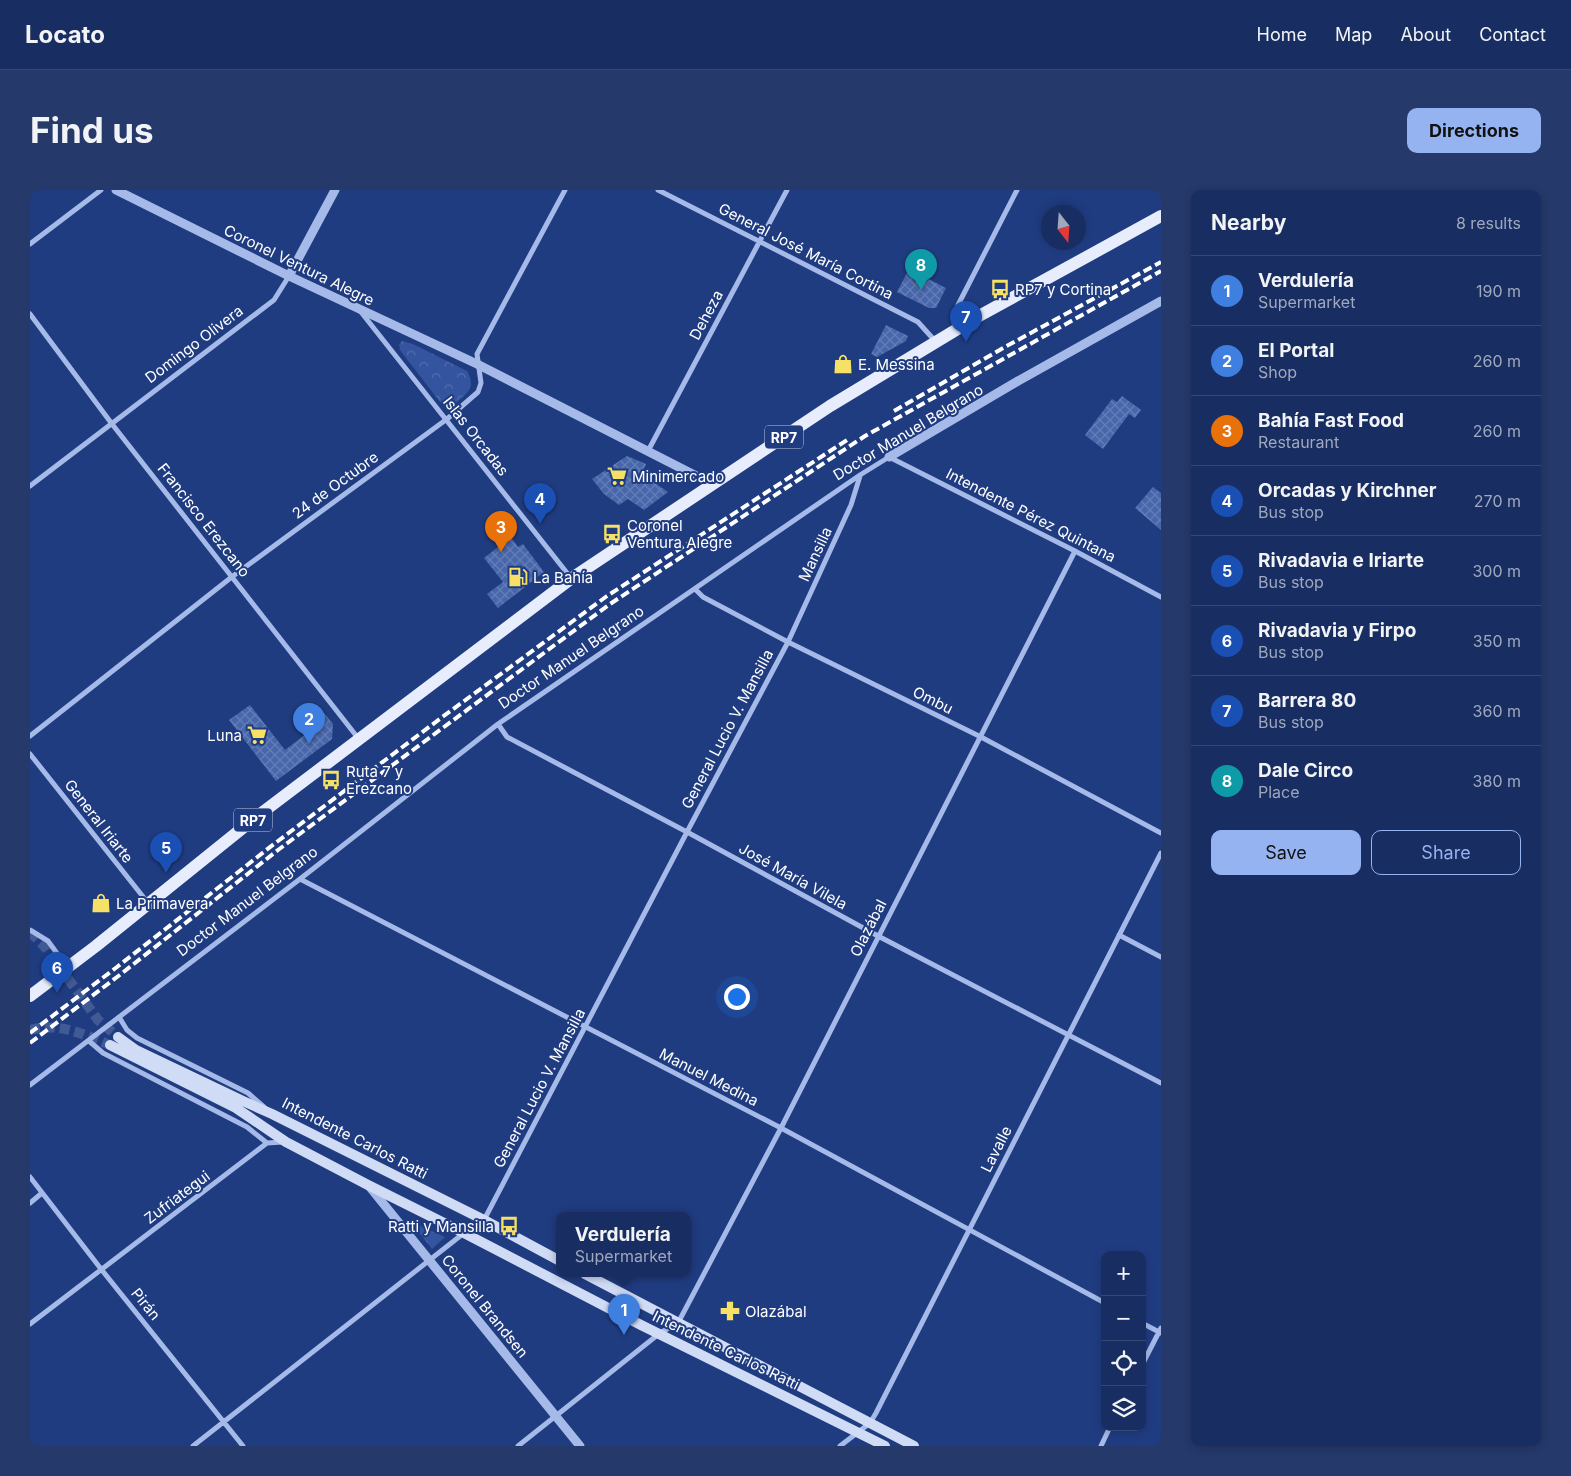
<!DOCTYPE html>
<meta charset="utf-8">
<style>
:root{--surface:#182d61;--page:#25396a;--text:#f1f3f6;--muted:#9fa8bd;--line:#364976;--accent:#95b2f1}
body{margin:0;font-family:Inter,sans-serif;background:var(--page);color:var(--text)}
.controls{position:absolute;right:15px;bottom:15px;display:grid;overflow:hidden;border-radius:10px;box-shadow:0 2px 8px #0003}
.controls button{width:45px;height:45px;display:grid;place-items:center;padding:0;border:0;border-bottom:1px solid var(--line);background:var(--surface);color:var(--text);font:25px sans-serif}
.compass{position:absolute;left:1011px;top:15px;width:45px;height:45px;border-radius:50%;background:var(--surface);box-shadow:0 2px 8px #0003;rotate:163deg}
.you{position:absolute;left:706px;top:806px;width:18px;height:18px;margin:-12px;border:4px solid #fff;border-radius:50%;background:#1a73e8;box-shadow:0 0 0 8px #1a73e833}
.badge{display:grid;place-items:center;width:32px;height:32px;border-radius:50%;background:var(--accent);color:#fff;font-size:16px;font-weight:700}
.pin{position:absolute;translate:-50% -41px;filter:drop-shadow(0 1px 2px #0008)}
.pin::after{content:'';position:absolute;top:26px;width:18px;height:15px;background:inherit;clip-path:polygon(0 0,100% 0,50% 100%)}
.popup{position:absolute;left:526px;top:1022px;width:135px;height:65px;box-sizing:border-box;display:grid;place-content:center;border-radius:10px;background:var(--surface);filter:drop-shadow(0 1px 4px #0005);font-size:16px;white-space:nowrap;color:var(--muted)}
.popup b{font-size:19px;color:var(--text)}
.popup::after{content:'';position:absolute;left:50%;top:100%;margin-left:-10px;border:10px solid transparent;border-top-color:var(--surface)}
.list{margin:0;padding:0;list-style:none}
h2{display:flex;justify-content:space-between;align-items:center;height:65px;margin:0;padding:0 20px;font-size:21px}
h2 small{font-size:16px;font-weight:400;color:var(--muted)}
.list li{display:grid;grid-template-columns:32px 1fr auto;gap:15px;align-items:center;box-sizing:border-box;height:70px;padding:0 20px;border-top:1px solid var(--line)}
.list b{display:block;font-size:19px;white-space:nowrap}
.list p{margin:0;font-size:16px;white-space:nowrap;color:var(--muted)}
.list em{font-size:16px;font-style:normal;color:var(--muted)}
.actions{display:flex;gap:10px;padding:15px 20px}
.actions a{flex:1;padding:11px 0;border:1px solid var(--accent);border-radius:10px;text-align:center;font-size:18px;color:var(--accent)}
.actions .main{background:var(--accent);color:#111}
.icon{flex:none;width:28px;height:28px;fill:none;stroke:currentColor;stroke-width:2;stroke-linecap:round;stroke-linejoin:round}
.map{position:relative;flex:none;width:1131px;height:1256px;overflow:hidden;border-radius:10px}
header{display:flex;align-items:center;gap:30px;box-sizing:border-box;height:70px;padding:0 25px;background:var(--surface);border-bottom:1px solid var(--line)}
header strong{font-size:24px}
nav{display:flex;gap:28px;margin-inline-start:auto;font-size:18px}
.intro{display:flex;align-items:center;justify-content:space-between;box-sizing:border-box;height:120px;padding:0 30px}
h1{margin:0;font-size:35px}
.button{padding:12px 22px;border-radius:10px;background:var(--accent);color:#111;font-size:18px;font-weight:700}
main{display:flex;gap:30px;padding:0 30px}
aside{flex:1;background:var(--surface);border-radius:10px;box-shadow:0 2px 8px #0003}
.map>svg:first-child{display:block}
.park{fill:url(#park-crowns)}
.building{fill:url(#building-cross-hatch)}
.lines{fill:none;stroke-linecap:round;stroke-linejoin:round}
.secondary-tunnel{stroke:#415994;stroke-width:10;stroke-dasharray:10 5;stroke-linecap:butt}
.minor{stroke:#a5bae8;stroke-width:5}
.tertiary{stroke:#a5bae8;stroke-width:9}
.secondary{stroke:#d0dbf6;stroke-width:10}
.primary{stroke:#e8edfe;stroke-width:12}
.rail{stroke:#fff;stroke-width:4;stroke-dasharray:9 4;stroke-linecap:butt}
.labels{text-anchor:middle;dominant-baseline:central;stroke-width:4;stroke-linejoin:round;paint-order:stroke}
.shield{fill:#203c81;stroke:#bcc4d9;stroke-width:1}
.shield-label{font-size:14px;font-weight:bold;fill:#fff}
.street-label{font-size:15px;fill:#fff;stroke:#203c81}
.poi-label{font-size:15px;fill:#fff;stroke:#203c81;text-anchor:start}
</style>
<header>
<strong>Locato</strong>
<nav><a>Home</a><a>Map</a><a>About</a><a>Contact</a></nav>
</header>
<div class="intro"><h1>Find us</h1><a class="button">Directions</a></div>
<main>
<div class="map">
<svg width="1131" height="1256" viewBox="0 0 1131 1256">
<defs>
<pattern id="park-crowns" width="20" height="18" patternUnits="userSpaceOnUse" patternTransform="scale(1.25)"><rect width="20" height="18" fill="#34549f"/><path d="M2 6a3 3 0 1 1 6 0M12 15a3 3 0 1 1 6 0" fill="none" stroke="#526ead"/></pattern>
<pattern id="building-cross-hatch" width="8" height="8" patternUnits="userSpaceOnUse" patternTransform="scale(1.25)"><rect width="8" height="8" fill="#4866aa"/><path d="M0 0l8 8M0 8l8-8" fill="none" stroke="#637db7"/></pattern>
</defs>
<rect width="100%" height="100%" fill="#203c81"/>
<path class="park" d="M372,151L383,154L437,181C445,195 440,202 428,211C426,213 421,216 418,215C415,215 413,213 410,212L370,160L369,154Z
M381,1032L415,1047L402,1059Z"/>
<path class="building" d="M879,79L916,98L906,118H899L867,102Z
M856,135L878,146L876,151L847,167L841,164Z
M1092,206L1111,220L1105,228L1099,224L1073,259L1055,245L1082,209L1087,212Z
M597,266L616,274L612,284L638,302L614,320L598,309L589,315L574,304L562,289Z
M1123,297L1131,303V340L1105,318Z
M481,347L488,357L493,354L514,382L468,418L457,404L473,392L454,368Z
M220,515L255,560L288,535L284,530L294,523L303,534L302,549L246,591L199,530Z"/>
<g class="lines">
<path class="secondary-tunnel" d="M0,742L15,757L68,830L88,847
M0,840C29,832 53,844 80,855"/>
<path class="minor" d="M628,0L888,132L906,152
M0,54L71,0
M331,122L541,388
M0,124L82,234L328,548
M929,137L928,115L987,0
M618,261L757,0
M0,296L244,110L259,86
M665,399L673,407L758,452L951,547L1131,643
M468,534L477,547L657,642L848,746L1131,893
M0,546L203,386L417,229L448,202L451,193L447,164L535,0
M0,564L118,713
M270,689L751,938L1075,1113
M0,740L18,751L37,777
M1089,745L1131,767
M89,827L97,840L107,848L218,903L234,917
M59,851L73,863L217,937L237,953L253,952
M0,895L270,689L468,534L830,285L859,267L1045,361L1131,407
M0,987L71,1079L213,1256
M0,1013L12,1003
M1112,1133L1131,1143
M0,1134L237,953
M1112,1175L1131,1138
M163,1256L434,1043L454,1030L657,642L758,452L821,315L830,286
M488,1256L630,1143L648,1133L751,938L1045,361
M810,1256L840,1233L846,1223L1131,663
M1071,1256L1080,1237"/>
<path class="tertiary" d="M86,0L259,86L447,174L682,294
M259,86L305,0
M859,267L988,191L1131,111
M339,996L550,1256"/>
<path class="secondary" d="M88,847L106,860L213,911L242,924L454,1030L530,1071
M80,855L206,918L256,952L338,995L434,1043L611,1135L855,1256
M555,1084L884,1256"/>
<path class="primary" d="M0,806L66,756L225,628L542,388L800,216L949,126L1131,26"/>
<path class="rail" d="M864,221L975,157L1131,72
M0,843L87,777L244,654L411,528L577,406L817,250
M0,853L91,784L248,660L580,414L835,246L1131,81"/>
</g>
<defs>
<symbol id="bus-bare" viewBox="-9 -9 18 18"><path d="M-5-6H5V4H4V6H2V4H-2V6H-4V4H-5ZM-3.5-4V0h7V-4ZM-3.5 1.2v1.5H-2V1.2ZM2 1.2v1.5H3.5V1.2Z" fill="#f6e066" stroke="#203c81" stroke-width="2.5" paint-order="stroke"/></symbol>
<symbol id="shop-bare" viewBox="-9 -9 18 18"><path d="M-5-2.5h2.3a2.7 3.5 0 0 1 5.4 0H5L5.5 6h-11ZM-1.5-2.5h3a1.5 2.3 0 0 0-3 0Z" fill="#f6e066" stroke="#203c81" stroke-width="2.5" paint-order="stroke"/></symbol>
<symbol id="supermarket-bare" viewBox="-9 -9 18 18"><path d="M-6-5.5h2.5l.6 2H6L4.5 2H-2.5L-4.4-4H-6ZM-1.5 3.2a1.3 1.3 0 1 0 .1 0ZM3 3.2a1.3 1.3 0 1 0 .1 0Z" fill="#f6e066" stroke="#203c81" stroke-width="2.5" paint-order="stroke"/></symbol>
<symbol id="fuel-bare" viewBox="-9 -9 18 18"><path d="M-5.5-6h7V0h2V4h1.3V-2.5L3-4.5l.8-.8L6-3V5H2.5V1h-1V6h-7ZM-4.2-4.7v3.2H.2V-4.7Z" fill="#f6e066" stroke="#203c81" stroke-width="2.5" paint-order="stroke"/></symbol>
<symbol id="pharmacy-bare" viewBox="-9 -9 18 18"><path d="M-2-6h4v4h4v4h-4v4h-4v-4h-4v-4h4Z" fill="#f6e066" stroke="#203c81" stroke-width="2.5" paint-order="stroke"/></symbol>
</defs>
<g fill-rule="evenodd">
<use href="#bus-bare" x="956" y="85" width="28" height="28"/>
<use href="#shop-bare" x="799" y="160" width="28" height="28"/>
<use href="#supermarket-bare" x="573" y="272" width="28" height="28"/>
<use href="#bus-bare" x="568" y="330" width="28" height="28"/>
<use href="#fuel-bare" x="474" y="373" width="28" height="28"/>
<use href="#supermarket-bare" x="213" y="531" width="28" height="28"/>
<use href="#bus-bare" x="287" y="576" width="28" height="28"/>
<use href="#shop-bare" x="57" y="699" width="28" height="28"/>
<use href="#bus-bare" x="465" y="1022" width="28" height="28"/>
<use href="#pharmacy-bare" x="686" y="1107" width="28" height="28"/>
</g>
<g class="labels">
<g class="shield">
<rect x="735" y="235.5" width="38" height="23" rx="4"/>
<rect x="204" y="618.5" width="38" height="23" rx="4"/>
</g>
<g class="shield-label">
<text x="754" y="247">RP7</text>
<text x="223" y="630">RP7</text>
</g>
<g class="street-label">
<text transform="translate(776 61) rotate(27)">General José María Cortina</text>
<text transform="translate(269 75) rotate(26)">Coronel Ventura Alegre</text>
<text transform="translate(676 125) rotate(-62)">Deheza</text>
<text transform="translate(164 154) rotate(-37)">Domingo Olivera</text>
<text transform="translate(878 242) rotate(-31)">Doctor Manuel Belgrano</text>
<text transform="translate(446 246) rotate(52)">Islas Orcadas</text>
<text transform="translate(305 295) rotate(-36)">24 de Octubre</text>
<text transform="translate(1001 325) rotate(27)">Intendente Pérez Quintana</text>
<text transform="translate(174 330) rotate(52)">Francisco Erezcano</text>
<text transform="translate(785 364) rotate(-65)">Mansilla</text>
<text transform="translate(541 467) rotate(-34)">Doctor Manuel Belgrano</text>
<text transform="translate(903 510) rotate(26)">Ombu</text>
<text transform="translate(697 539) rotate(-62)">General Lucio V. Mansilla</text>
<text transform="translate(69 631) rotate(52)">General Iriarte</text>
<text transform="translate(763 686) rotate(29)">José María Vilela</text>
<text transform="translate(217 711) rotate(-37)">Doctor Manuel Belgrano</text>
<text transform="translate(838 738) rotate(-63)">Olazábal</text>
<text transform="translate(679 887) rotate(27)">Manuel Medina</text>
<text transform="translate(509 898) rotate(-62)">General Lucio V. Mansilla</text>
<text transform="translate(325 948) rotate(27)">Intendente Carlos Ratti</text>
<text transform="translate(966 959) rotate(-63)">Lavalle</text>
<text transform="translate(147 1007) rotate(-37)">Zufriategui</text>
<text transform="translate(116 1114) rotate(51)">Pirán</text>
<text transform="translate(455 1116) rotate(51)">Coronel Brandsen</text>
<text transform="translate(696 1160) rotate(26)">Intendente Carlos Ratti</text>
</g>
<g class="poi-label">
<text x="985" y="99">RP7 y Cortina</text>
<text x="828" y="174">E. Messina</text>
<text x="602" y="286">Minimercado</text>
<text x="597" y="335">Coronel<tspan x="597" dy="17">Ventura Alegre</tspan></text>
<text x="503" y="387">La Bahía</text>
<text x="212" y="545" text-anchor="end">Luna</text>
<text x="316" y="581">Ruta 7 y<tspan x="316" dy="17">Erezcano</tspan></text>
<text x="86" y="713">La Primavera</text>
<text x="464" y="1036" text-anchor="end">Ratti y Mansilla</text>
<text x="715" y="1121">Olazábal</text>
</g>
</g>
</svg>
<div class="controls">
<button>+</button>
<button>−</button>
<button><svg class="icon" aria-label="locate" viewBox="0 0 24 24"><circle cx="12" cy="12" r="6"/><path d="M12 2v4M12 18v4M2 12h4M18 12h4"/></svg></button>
<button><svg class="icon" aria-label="layers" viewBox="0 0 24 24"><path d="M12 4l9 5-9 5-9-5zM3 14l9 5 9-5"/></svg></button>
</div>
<svg class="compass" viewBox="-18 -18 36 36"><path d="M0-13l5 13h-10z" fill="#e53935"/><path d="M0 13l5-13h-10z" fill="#9fa8bd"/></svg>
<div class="you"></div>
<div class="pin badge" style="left:594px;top:1145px;background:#3f7fe0">1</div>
<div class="popup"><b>Verdulería</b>Supermarket</div>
<div class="pin badge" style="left:279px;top:554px;background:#3f7fe0">2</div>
<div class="pin badge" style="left:471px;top:362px;background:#e8710a">3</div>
<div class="pin badge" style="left:510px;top:334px;background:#1a4fb4">4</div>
<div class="pin badge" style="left:136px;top:683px;background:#1a4fb4">5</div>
<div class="pin badge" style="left:27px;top:803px;background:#1a4fb4">6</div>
<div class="pin badge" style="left:936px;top:152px;background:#1a4fb4">7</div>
<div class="pin badge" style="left:891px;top:100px;background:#0f9aa8">8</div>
</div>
<aside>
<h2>Nearby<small>8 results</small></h2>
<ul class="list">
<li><span class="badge" style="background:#3f7fe0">1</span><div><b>Verdulería</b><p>Supermarket</p></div><em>190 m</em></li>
<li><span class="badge" style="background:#3f7fe0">2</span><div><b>El Portal</b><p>Shop</p></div><em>260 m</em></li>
<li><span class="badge" style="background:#e8710a">3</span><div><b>Bahía Fast Food</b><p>Restaurant</p></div><em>260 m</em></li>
<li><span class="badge" style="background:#1a4fb4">4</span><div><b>Orcadas y Kirchner</b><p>Bus stop</p></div><em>270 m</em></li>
<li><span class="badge" style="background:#1a4fb4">5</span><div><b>Rivadavia e Iriarte</b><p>Bus stop</p></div><em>300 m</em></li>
<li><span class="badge" style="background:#1a4fb4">6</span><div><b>Rivadavia y Firpo</b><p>Bus stop</p></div><em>350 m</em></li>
<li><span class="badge" style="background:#1a4fb4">7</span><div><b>Barrera 80</b><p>Bus stop</p></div><em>360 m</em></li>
<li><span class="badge" style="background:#0f9aa8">8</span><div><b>Dale Circo</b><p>Place</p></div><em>380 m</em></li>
</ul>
<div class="actions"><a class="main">Save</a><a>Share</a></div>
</aside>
</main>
